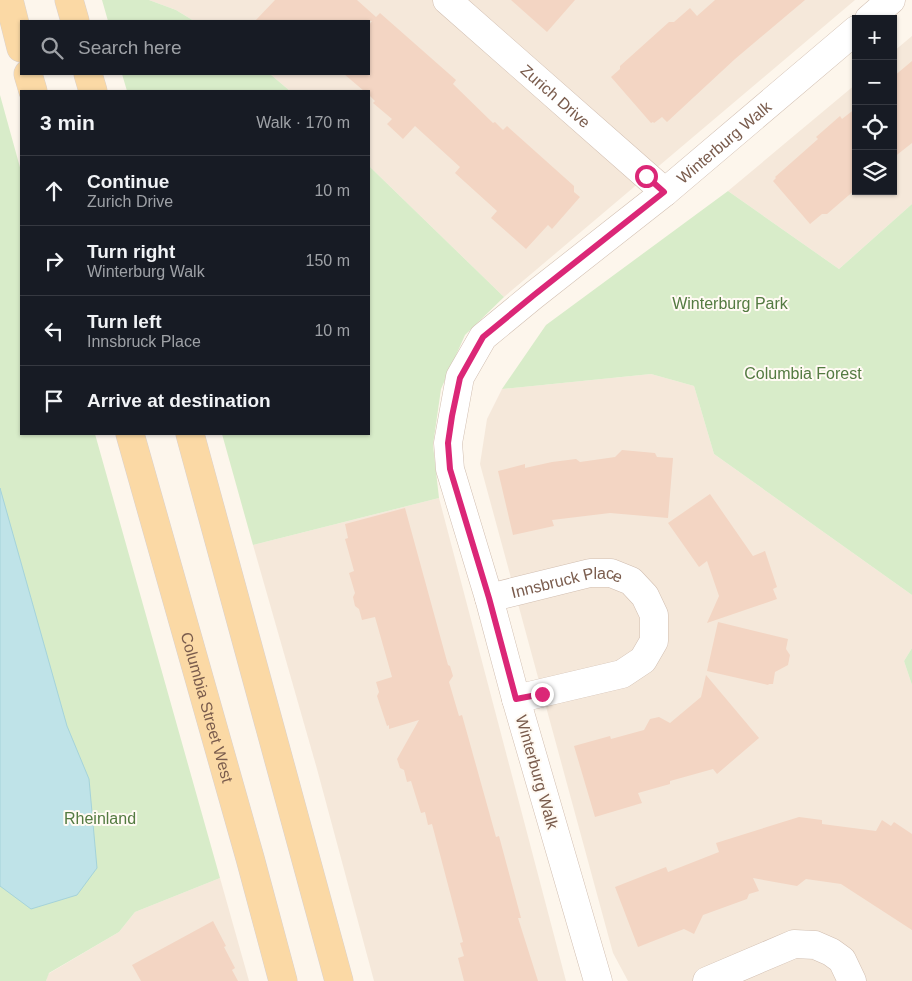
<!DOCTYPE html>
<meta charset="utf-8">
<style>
:root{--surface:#171b24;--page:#242831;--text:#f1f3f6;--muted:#9ea1a6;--line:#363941}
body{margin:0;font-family:Arial,sans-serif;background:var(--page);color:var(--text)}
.controls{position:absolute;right:15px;top:15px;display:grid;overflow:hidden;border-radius:0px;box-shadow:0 1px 4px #0004}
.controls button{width:45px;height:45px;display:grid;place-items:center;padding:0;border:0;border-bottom:1px solid var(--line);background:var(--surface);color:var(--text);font:25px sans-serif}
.stop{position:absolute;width:15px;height:15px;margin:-11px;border:4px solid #db2777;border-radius:50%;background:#fff}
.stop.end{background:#db2777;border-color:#fff;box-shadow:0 1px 5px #0008}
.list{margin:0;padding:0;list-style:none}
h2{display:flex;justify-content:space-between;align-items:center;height:65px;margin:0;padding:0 20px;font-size:21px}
h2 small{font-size:16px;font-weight:400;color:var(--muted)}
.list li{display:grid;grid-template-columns:32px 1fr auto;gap:15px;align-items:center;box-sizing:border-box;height:70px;padding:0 20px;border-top:1px solid var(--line)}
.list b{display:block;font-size:19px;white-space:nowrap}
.list p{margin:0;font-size:16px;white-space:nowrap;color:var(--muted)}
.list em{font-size:16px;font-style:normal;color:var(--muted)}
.icon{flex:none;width:28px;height:28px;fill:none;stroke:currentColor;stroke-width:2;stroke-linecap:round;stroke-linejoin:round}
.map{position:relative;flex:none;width:912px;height:981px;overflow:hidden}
.search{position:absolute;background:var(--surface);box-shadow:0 1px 4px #0004;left:20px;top:20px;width:350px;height:55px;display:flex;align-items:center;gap:12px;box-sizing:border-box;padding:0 18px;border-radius:0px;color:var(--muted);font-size:19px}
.panel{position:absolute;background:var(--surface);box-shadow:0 1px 4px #0004;left:20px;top:90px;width:350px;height:345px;border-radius:0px}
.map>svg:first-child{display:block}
.residential{fill:#f5e8da}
.green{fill:#d8ecc9}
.water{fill:#bfe3e8;stroke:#a5d3da}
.building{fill:#f3d5c3}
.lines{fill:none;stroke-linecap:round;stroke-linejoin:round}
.minor-casing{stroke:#d1beb0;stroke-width:29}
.major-casing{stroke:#dad1cd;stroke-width:29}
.minor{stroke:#fff;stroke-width:28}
.major{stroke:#fbd9a5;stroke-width:28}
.route{stroke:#db2777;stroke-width:6}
.labels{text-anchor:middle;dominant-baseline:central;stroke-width:4;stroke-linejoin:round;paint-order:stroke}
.street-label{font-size:16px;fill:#7a5c4d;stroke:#fffaf3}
.park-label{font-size:16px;fill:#537a41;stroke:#fffaf3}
</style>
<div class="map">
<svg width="912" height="981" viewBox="0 0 912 981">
<rect width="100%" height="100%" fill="#fdf6ec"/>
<path class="residential" d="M149,0H855L504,297L369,166V91H290L270,74H369V21H194L176,10Z
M912,36V204L839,269L728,191L856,84V191H893V52Z
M651,374L694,386L714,454L912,595V648L904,661L912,685V981H628L613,953L480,464L487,419L502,389Z
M439,498L566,981H374L317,769L253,545Z
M220,878L249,981H46L48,974L119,932L135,912Z"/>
<path class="green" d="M102,0H149L176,10L194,21H108Z
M122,74H270L290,91H127Z
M0,95L21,171V434H95L220,878L135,912L119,932L49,973L46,981H0Z
M369,166L504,297L465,335L441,389L433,445L439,498L253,545L222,434H369Z
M728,191L839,269L912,204V595L714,454L694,386L651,374L502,389L546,325Z
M912,648V685L904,661Z"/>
<path class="water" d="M0,488L67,726L89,779L97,868L77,895L31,909L0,886Z"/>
<path class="building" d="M275,0H357L376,17L380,13L456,80L453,84L493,123L495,122L503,130L507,126L574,186V192L580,197L552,229L548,225L526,249L491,218L497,211L455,173L460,167L415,126L403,139L387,124L392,119L373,103L375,101L369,95V91H364L344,74H369V25L372,21H255Z
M511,0H575L547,32Z
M715,0H805L735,59L667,122L662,117L654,123L653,122L651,123L611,77L620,69V66L669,22H674L690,8L697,16Z
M912,61V143L893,158V77Z
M856,108V189L827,214H822L810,224L773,181L776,178L775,177L818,139L816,137L840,116L842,119Z
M622,450L655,453L657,457L673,458L668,518L610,513L552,520L554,526L513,535L498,471L525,464V468L552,462L576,459L580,462L615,457Z
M710,494L753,556L765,551L777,587L773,589L777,599L707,623L719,596L707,561L699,567L668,523Z
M405,508L448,665L450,666L453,676L449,682L459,716L462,715L496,837L499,836L521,918H518L538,981H464L458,958L464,956L460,943L463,942L432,824L428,825L425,812L421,813L411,781L407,782L404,770L400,768L397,759L419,720L389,729V725L387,726L377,696L379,692L376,682L392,677L375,617L362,620L359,609L355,606L353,597L355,593L349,573L354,571L345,539L348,538L345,524Z
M718,622L788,639L786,649L790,655L788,665L775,672L773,684H769L768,685L707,671Z
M706,675L759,738L717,774L713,769L670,781V784L638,793L642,803L595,817L574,746L610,736L611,739L644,730L650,719L659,717L670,723L701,697Z
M799,817L822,820V824L876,831L882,820L891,826L894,822L912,834V930L841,884L806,879L797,886L753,878L759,891L749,894L747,899L703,915L694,934L684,929L638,947L615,887L666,867L668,872L719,852L716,843Z
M213,921L226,946L224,947L235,968L232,970L238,981H141L132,965Z"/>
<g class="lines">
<defs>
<g id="minor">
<path id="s1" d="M447,0L665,192"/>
<path d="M869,19L891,0"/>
<path id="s2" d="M489,598L590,573H611L631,581L645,596L654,615V641L643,660L622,674L516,699"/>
<path id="s3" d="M598,981L516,699L489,598L450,469L448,443L460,377L483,337L534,295L665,192L856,30"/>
<path d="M707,981L794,944L815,945L831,952L842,960L852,981"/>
</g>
<g id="major">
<path d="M9,0L21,48"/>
<path d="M69,0L75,21"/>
<path d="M28,74L33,91"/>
<path d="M88,74L93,91"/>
<path id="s4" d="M130,434L250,858L283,981"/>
<path d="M190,434L339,981"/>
</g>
</defs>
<use href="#minor" class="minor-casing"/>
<use href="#major" class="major-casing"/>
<use href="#minor" class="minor"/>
<use href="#major" class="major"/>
</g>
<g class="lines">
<path class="route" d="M542,694L516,699L489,598L450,469L448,443L452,416L460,378L483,337L534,295L664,192L646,176"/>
</g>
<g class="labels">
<g class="street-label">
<text stroke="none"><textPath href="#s1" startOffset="145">Zurich Drive</textPath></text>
<text stroke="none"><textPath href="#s3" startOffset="982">Winterburg Walk</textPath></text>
<text stroke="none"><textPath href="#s2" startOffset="80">Innsbruck Place</textPath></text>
<text stroke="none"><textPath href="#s4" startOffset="284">Columbia Street West</textPath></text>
<text transform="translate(537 772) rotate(74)">Winterburg Walk</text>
</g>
<g class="park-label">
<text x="730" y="303">Winterburg Park</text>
<text x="803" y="373">Columbia Forest</text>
<text x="100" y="818">Rheinland</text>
</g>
</g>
</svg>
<div class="controls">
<button>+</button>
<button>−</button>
<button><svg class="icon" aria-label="locate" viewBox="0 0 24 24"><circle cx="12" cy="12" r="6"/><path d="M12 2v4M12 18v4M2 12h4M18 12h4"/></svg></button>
<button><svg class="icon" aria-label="layers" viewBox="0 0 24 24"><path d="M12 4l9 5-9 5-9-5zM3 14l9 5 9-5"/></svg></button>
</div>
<div class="stop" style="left:646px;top:176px"></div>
<div class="stop end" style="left:542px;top:694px"></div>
<div class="search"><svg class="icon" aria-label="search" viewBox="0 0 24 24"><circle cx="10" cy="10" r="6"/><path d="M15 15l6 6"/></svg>Search here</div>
<section class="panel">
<h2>3 min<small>Walk · 170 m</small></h2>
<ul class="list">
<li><svg class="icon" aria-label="ahead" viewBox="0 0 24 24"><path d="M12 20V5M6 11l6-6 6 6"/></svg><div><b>Continue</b><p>Zurich Drive</p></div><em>10 m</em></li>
<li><svg class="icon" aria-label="right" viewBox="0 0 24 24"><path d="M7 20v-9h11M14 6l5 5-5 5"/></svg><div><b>Turn right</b><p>Winterburg Walk</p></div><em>150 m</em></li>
<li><svg class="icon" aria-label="left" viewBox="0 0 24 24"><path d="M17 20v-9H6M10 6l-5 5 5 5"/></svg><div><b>Turn left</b><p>Innsbruck Place</p></div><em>10 m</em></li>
<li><svg class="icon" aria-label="arrive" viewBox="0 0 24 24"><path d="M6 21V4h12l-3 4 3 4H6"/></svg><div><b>Arrive at destination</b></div></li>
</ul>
</section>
</div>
